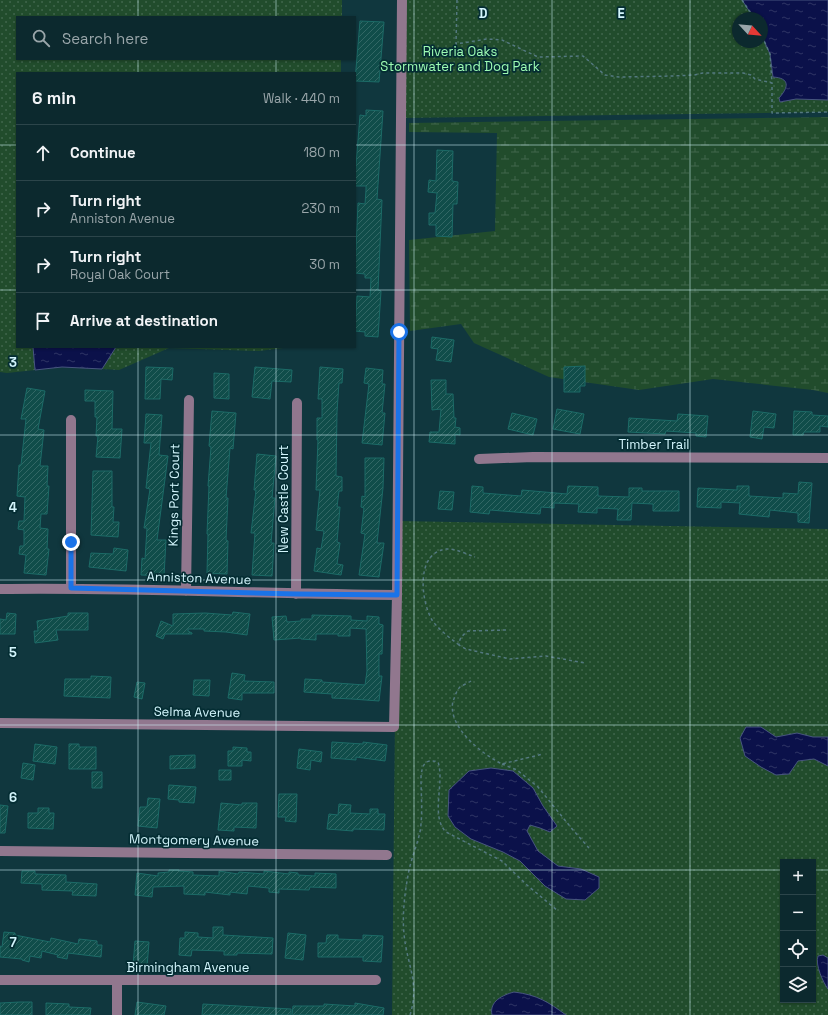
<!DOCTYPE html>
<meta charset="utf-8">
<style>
:root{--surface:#0c292e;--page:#153136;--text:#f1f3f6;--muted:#9aa6aa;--line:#2c454a}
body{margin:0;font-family:"Space Grotesk",sans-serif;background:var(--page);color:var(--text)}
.controls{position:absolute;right:12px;bottom:12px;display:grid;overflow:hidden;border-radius:0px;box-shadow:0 1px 3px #0004}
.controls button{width:36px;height:36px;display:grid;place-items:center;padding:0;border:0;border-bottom:1px solid var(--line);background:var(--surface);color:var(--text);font:20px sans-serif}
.compass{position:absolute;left:732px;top:12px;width:36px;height:36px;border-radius:50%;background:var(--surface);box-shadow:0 1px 3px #0004;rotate:116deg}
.stop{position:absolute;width:12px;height:12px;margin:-9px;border:3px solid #1a73e8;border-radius:50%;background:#fff}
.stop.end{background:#1a73e8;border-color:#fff;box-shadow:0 1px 4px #0008}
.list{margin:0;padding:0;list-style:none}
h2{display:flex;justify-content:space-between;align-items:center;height:52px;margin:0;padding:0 16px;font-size:17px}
h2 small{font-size:13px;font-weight:400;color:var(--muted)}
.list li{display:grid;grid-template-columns:26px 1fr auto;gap:12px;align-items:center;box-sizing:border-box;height:56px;padding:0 16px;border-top:1px solid var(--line)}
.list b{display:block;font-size:15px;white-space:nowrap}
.list p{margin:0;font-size:13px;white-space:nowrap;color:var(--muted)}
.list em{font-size:13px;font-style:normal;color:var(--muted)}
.icon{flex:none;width:22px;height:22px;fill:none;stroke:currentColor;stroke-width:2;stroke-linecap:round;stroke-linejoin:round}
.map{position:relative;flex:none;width:828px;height:1015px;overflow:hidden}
.search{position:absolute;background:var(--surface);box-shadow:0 1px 3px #0004;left:16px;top:16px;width:340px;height:44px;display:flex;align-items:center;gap:10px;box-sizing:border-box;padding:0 14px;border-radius:0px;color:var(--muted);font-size:15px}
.panel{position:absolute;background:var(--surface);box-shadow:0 1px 3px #0004;left:16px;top:72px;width:340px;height:276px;border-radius:0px}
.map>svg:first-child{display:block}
.grass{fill:url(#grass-dots);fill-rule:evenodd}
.wetland{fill:url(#wetland-marsh)}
.water{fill:url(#water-ripples);stroke:#47557f}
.building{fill:url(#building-hatch);stroke:#1c6b67}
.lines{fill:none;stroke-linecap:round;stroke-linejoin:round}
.path{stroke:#547980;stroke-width:1.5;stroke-dasharray:3 3;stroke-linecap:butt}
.minor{stroke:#91778e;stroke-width:10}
.route{stroke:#1a73e8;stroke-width:5}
.grid{fill:none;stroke:#d3f5fc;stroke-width:1;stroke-opacity:0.55}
.labels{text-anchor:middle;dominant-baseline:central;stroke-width:3.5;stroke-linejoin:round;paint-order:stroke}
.park-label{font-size:13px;fill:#9efcb3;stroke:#042d33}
.street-label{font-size:13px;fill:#d3f5fc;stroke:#042d33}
.grid-label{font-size:13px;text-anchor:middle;font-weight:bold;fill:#d3f5fc;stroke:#042d33;stroke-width:3.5;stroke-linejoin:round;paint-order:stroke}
</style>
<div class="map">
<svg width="828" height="1015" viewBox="0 0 828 1015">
<defs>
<pattern id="grass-dots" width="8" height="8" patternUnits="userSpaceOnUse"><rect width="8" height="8" fill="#214c2c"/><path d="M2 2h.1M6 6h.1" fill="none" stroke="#40664c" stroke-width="1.8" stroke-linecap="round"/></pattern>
<pattern id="wetland-marsh" width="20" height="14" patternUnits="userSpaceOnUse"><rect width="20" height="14" fill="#214c2c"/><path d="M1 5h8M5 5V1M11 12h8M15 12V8" fill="none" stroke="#40664c"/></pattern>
<pattern id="water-ripples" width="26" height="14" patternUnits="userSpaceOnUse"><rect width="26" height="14" fill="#0b114a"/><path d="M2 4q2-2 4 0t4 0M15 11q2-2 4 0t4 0" fill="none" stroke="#2e3465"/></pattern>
<pattern id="building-hatch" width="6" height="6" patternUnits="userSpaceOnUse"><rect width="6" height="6" fill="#104d4a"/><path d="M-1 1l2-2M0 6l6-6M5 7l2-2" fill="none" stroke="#326765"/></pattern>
</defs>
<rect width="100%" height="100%" fill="#10373e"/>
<path class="grass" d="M0,0H342V17H17V59H341V73H17V347H33L35,370L7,373L0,372Z
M402,0H828V112L401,118ZM738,18H762V42H738Z
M116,347H291L259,351L169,348L119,370L102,369Z
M397,521L828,529V1015H392ZM783,862H813V1000H783Z"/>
<path class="wetland" d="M828,117V393L813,390L713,379L639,390L549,377L474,343L461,324L410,331L409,240L495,231L497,133L409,132V123Z"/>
<path class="water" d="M742,0H828V100L796,99L780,102L779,98C789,87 790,78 773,77L770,54L762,36V18H754Z
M33,347H116L102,369L62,367L35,370Z
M746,727H761L776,737L797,733L813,737H828V766L814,759L798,761L789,774L776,775L761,767L745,756L740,738Z
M491,768L513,771L533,788L543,806L557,826L550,832L540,828L530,825L527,831L538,851L558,866L581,869L599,877V888L585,900L566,899L545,886L520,861L503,852L471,839L455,827L448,816L449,790L469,771Z
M823,955L828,958V989C823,982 815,965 818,956Z
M514,992C538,995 548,1002 566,1015H492C489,1001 503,995 514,992Z"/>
<path class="building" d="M360,21L384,22L379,82L355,81Z
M366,110L383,111L377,199L382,200L378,290L381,291L378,337L365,336V332L355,331L357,296L370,297L371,278H365V274L355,273L358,203L365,204L366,190V186H355V178L360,115L366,116Z
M437,150L453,151L452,181L458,182L457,204H453L452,237L436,236V225H429V213H435L437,193L428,192L429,180L436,181Z
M432,337L454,340L451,362L436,360L438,349L431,348Z
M585,366V386H580V392H564V367Z
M146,367L173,368L172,380L161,379L160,399H145Z
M255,367L292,370L291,382L272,381L270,399L252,397Z
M320,367L343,369L342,383H339L337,412L336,476L342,477V491H339L337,507H340L337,542L340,543L337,564L343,565L341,575L314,571L317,548L321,549L324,531L316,530L320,490H316L318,440H317V418H322V399H318Z
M366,368L383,370L382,384H385L382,413H385L382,445L362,443L369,384L364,383Z
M214,373L229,374V399L214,398Z
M431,380H446V394H453L454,418H456L455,427L460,428V435L455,434V444L429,442L430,432H439L441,409L432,410Z
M27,388L45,391L38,429L44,430L40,466H48L47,486H49L47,514H41L40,528L48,529L47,549H49L46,575L24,573L26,555L19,554L20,546H24V530L18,529L19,521H24L25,497L17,496L19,465H21L26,419H21Z
M85,390L113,391L112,429H122L120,458L96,457L98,436H96L97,417H95V401H85Z
M557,409L584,414L580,434L553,429Z
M212,411L236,413L233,449L230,448L226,498H228L226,540L228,541L227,574L207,573L208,534H207L209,486H208L211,447L209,446Z
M753,411L776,414L774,428L764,427L762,439L750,437Z
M794,411L812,412V415L828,416V427L820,426V432H804L803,435H793Z
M512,413L537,419L533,435L508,429Z
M146,414L162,415L159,455L168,456L157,540H166L164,576L141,575L142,558L145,559L147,528H144L150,489L146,488L151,443H144Z
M678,414L708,416L706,437L696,436V433L666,431L665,434L628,432L629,418L677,421Z
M257,454L276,456L272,498H275L271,543H274L272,576L252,575L255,533H251L256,490H254Z
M365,458H384L383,488L377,543H384L379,577L359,575L365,534L361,533L364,508L361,507L362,496L365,497Z
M93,471H112V507H114L113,522H119L118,537L91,535Z
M799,482L812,483L809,523L798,522V513L770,510L769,517L739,514L740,503L721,502V508L697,507L698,488L737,490V486H749V496L783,498V493L798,494Z
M472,486L483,487V493L521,496L522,490L567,494L568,486L598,487V496L629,497V488H642V491H679V511H653V504L632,503L631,520H617L618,509L597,508V513L578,512L579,504L554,503V508L541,507L540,514L490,510L489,514L470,512Z
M440,491L454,492L452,510L438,509Z
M114,548L128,550L126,571L89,567L91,553L113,554Z
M233,612L250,614L247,635L226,632L204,631V629H188V631L192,633V634H165L163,639L156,636L161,621L173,626V614L205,613L232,615Z
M7,613L16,614L15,634H0V619L6,620Z
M68,613H88V630H56L58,640L35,643L34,631H38L37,621L68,616Z
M312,615L351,616V620L367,621V616L379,617V624L383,625L382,654H379V676H382L379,701L352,699L332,698V694L304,692L305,679L322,680V682L365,685L367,671L366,629L350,628V636H338V634H316V640L301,639V638L274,640L272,617L286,616L287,622L301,621V619H312Z
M232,673L245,675L244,681L274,682V693H242V700L228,698Z
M91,676L111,677L110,698L64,696L65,679H91Z
M194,680H210L209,696L193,695Z
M137,682L145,683L142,699L134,697Z
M332,742L363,744V742L387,745L385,761L356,757V760L331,758Z
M35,744L57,747L55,764L33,761Z
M69,744H79V747H96V769H69Z
M233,747L247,748V752H251V761L242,760V766H228V751H233Z
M299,749L322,752L321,762L311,760L310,770L297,768Z
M195,755V768L170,769V756Z
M23,763L35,765L33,780L21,778Z
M219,770H231V780H219Z
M92,772H102V788H92Z
M169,785L196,787L194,803L179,802V800L168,799Z
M279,794H297L296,822L285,821L286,817H278Z
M148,798L160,799L157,828L138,826L140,807H147Z
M221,803L242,805V803H257L256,828L234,827V831L218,830Z
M339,804L351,805L350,813L370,814V809H378V814H385L384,830L353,829V831L327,829L329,814L338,815Z
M0,805L8,806L5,833H0Z
M38,808H49V813H54L53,829L28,828V813H38Z
M169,870H179V871L193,872V875L219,876V871L238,874L239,872L264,874V871L289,874V872L298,873V875L315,876V873L336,874V888L310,887L309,890L279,889V893L269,892V888L248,886L247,894L230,892V895L205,892V895L184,894V886L153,887L152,897L135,895L137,873L158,876V873L169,872Z
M22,871H35V874L66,875V882L97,884L96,896L72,895L73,891L42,890V884L21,883Z
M213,927H223V935L273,938L272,954L237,953V955H224V951L192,950L191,956L179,955L180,938H185V932L198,933V937L213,938Z
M4,932L15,933V935L50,942L51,938L78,944L79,939L97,941V945H102L101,957L68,953L67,959L57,957L58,955L42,951L41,958L30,956L29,962L22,960V959L0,957V946L2,947Z
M288,933L306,935L303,960L285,958Z
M327,935H338V939L363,940V935L383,936L381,962L363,961V957H318V943H326Z
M135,941L149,942L147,967L133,966Z
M20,1002H32V1015H0V1003Z
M137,1002L166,1006L164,1015H135Z
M46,1003L69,1004V1007L91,1008L90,1015H46Z
M355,1003L384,1008L383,1015H292L293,1006H324V1004L355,1006Z
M203,1004L291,1009V1015H202Z"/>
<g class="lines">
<path class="path" d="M457,0L456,44L487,39L502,40L538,57L583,56L605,75L619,77L673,76L694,75L703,73H743L751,75L755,79L772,83V113L828,112
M742,0L754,18
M762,36L770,54L772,83
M506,630L468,631C463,635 459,638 459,645L466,649L510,659L546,656L585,663
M459,645C450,638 439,630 432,620C421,601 415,553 446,549C455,548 466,554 475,557
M471,681C468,683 463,685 460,687C456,691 455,697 453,701C447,727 482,754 502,764L543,754
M502,764L517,770L538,787L573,830L589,848
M410,1015C420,983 407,965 404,934C402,913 405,891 409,870C412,857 417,845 420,832C423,814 421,795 421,777C422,765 425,758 438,762C445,783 430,816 446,832L502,861L527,885L558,911"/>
<path class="minor" d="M479,459L533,457L828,458
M71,588V420
M0,589C132,587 265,594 397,595
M186,591L189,400
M296,594L297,403
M0,723L394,727L397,595L402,0
M0,851L387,855
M0,980H376
M117,980V1015"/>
</g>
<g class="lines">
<path class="route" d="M71,542V588L296,594L397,595L399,332"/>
</g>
<path class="grid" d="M138,0V17M276,0V17M414,0V1015M552,0V1015M690,0V1015M138,59V73M276,59V73M0,145H17M355,145H828M0,290H17M355,290H828M138,347V1015M276,347V1015M0,435H828M0,580H828M0,725H828M0,870H783M813,870H828"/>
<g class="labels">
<g class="park-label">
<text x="460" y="51">Riveria Oaks<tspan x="460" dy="15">Stormwater and Dog Park</tspan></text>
</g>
<g class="street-label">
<text x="654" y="444">Timber Trail</text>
<text transform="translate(174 495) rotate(-89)">Kings Port Court</text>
<text transform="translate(283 499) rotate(-90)">New Castle Court</text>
<text transform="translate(199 578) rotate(2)">Anniston Avenue</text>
<text transform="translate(197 712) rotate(1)">Selma Avenue</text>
<text transform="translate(194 840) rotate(1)">Montgomery Avenue</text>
<text x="188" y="967">Birmingham Avenue</text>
</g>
</g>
<g class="grid-label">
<text x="483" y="18">D</text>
<text x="621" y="18">E</text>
<text x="13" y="367">3</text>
<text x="13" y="512">4</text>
<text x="13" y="657">5</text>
<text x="13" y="802">6</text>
<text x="13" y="947">7</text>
</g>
</svg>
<div class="controls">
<button>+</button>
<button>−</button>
<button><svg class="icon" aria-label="locate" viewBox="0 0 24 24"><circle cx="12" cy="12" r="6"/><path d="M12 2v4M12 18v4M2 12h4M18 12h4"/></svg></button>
<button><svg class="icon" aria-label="layers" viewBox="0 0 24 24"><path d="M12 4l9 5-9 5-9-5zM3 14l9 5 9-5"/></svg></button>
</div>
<svg class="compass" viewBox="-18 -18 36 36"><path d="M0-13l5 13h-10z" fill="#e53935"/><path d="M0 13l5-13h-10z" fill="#9aa6aa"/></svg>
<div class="stop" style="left:399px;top:332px"></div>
<div class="stop end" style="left:71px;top:542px"></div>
<div class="search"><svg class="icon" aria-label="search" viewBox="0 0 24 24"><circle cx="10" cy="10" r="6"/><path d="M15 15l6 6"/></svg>Search here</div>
<section class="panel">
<h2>6 min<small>Walk · 440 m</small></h2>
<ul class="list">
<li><svg class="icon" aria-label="ahead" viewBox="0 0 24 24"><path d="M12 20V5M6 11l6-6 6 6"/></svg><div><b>Continue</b></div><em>180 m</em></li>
<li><svg class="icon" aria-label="right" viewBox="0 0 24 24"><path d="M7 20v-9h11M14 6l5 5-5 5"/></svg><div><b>Turn right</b><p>Anniston Avenue</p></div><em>230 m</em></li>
<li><svg class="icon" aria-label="right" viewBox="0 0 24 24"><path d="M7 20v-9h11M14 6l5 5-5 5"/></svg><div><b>Turn right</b><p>Royal Oak Court</p></div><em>30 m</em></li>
<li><svg class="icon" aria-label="arrive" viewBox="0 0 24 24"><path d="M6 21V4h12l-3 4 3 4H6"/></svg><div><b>Arrive at destination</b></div></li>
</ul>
</section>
</div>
